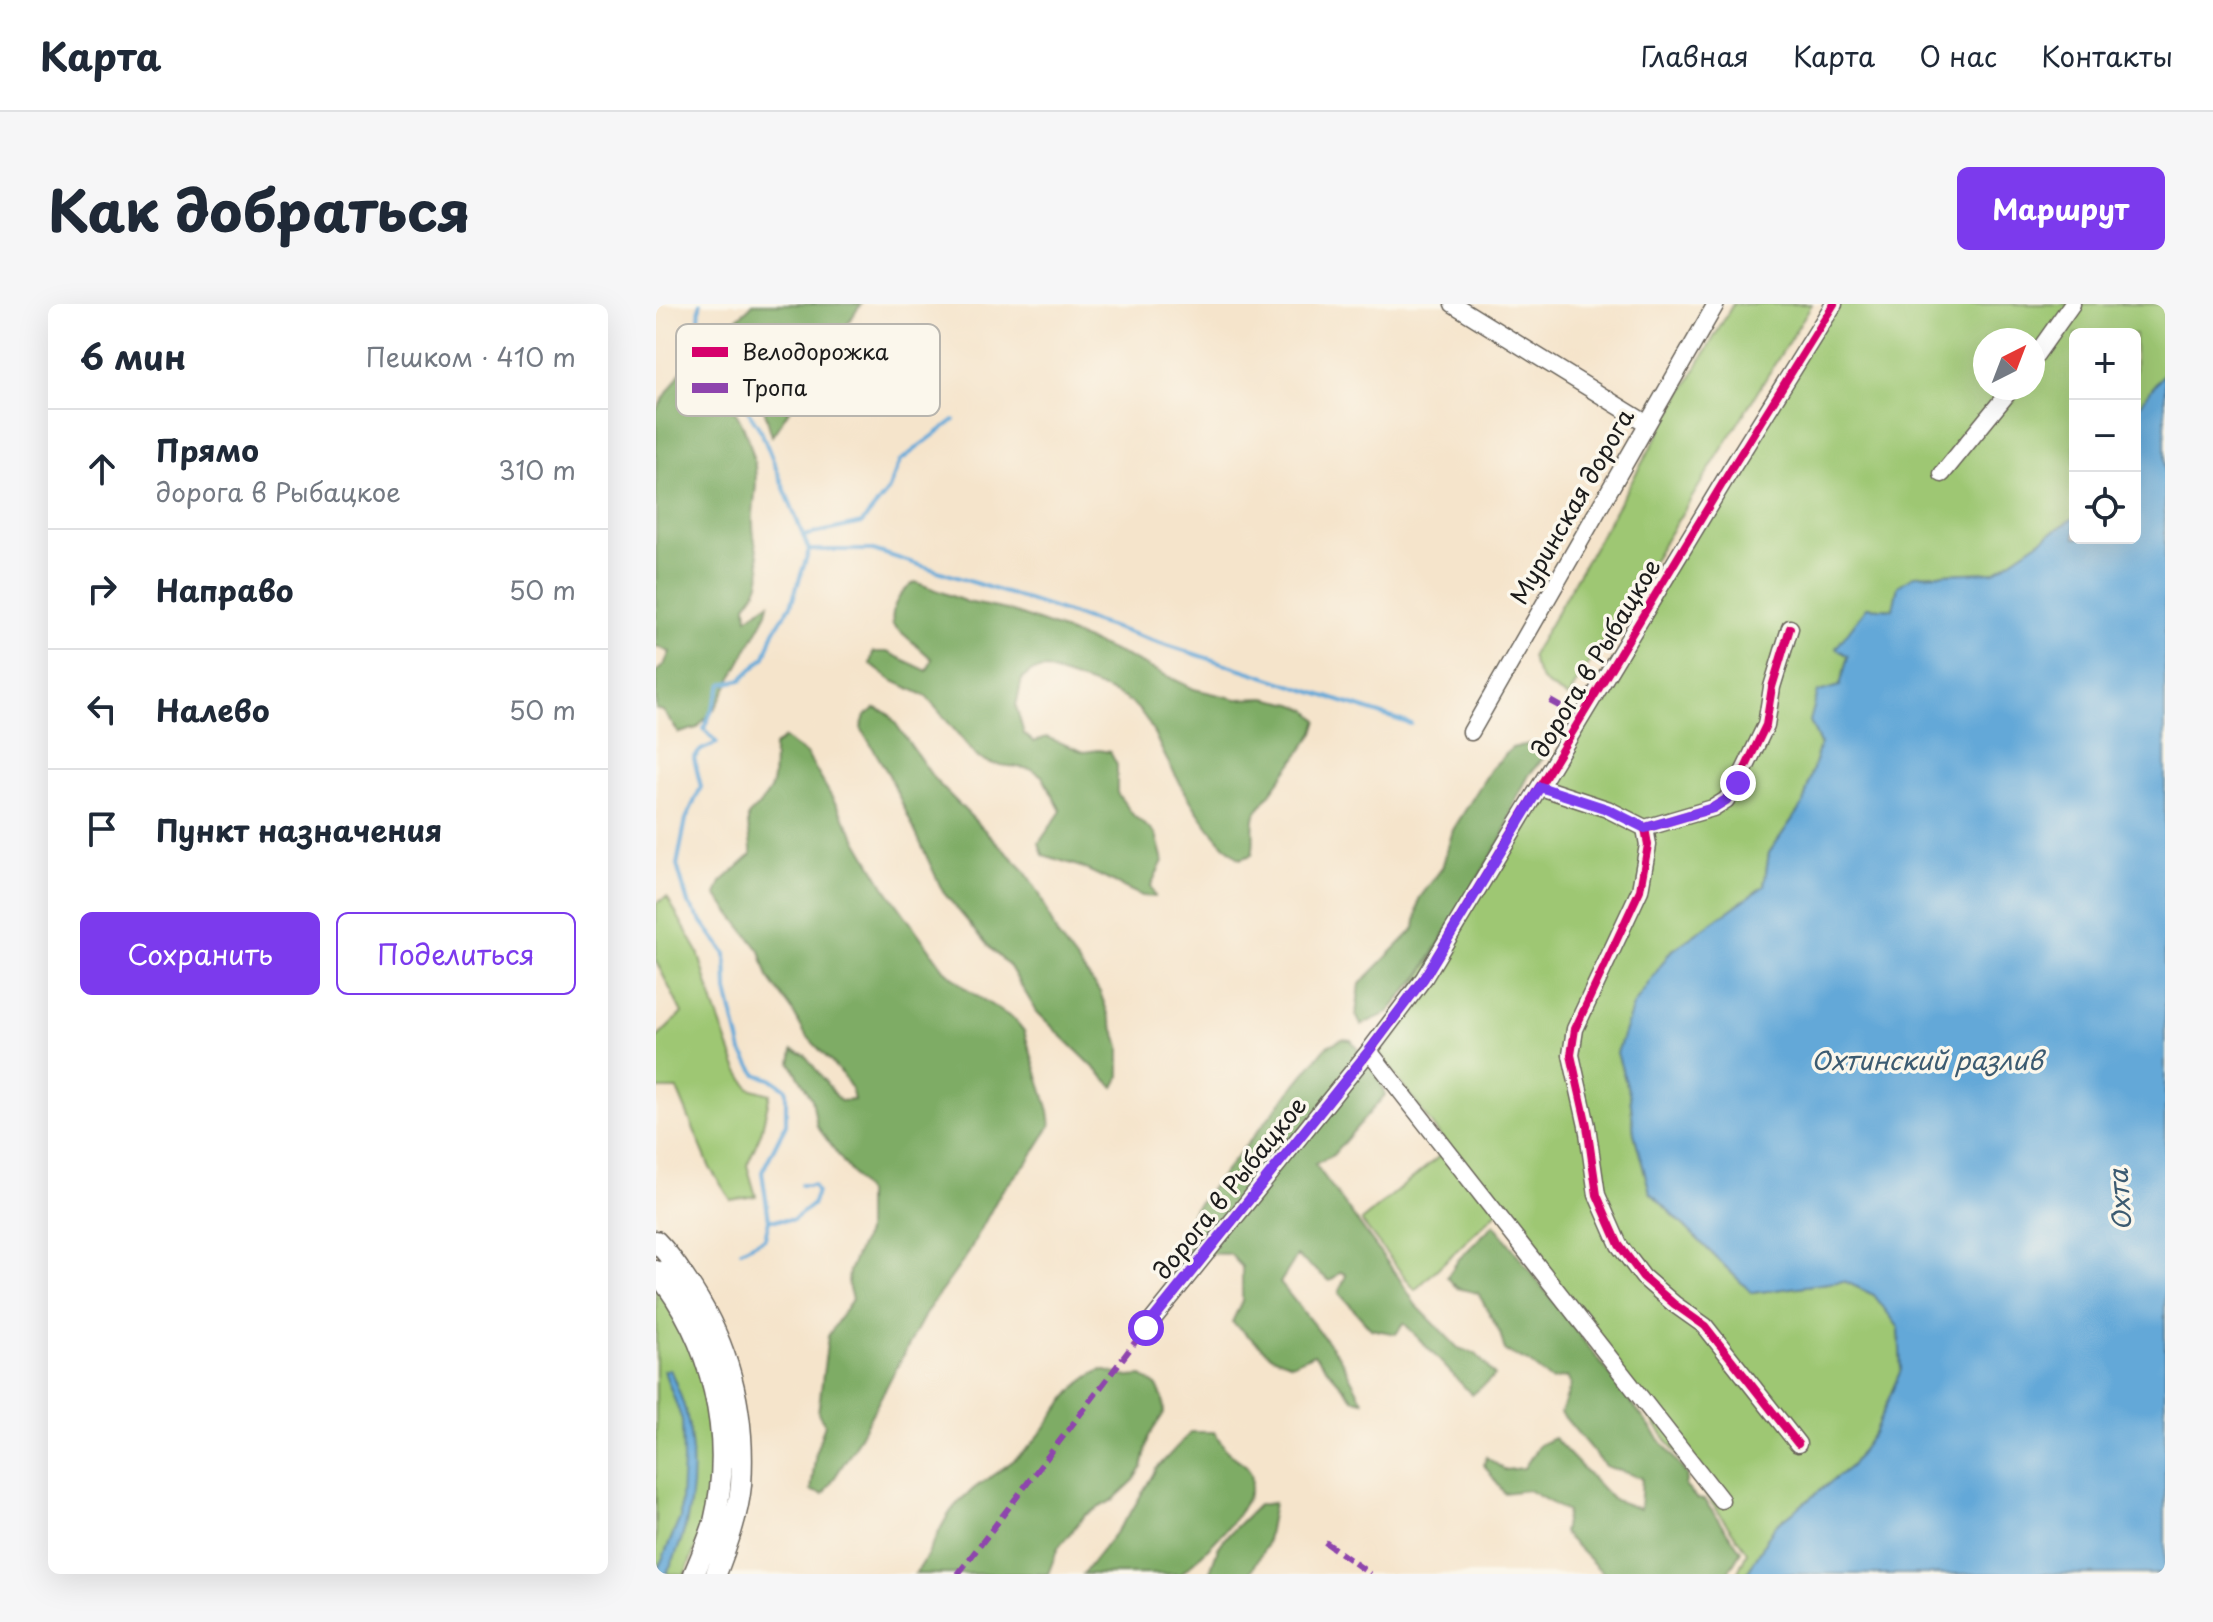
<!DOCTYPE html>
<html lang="ru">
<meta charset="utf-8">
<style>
:root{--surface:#fff;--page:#f6f6f7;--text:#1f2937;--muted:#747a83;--line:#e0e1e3;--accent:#7c3aed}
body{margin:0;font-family:"Playpen Sans",sans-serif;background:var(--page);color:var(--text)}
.controls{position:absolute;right:24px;top:24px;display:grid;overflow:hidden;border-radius:12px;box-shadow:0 8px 32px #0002}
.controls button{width:72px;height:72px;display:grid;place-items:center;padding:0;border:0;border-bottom:2px solid var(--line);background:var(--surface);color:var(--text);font:40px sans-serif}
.compass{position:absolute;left:1317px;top:24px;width:72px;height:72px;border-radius:50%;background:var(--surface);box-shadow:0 8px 32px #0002;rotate:42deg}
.stop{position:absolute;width:24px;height:24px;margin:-18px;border:6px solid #7c3aed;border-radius:50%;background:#fff}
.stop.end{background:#7c3aed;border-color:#fff;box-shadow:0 2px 8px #0008}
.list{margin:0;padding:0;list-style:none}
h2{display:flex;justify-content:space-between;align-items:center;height:104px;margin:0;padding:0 32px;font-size:34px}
h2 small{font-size:26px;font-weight:400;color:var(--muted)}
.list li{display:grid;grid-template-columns:52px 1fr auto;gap:24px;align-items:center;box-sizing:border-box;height:120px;padding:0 32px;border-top:2px solid var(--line)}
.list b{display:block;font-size:30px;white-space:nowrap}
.list p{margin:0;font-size:26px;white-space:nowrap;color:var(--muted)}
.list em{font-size:26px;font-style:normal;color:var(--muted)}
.actions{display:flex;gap:16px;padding:24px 32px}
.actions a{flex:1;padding:18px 0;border:2px solid var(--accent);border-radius:12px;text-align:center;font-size:28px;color:var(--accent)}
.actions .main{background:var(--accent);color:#fff}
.icon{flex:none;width:44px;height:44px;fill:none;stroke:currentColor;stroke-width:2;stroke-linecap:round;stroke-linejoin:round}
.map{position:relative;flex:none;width:1509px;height:1270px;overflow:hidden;border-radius:12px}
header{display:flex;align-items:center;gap:48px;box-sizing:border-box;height:112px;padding:0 40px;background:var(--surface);border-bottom:2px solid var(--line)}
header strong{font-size:38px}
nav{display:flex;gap:44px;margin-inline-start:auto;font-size:28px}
.intro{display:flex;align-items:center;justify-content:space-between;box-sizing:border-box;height:192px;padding:0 48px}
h1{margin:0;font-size:56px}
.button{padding:20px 36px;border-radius:12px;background:var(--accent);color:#fff;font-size:28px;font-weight:700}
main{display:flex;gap:48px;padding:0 48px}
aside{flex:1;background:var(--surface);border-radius:12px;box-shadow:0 8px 32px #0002}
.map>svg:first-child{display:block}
.green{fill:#9ec773;stroke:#5d7248;stroke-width:2;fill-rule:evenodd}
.forest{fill:#7eac65;stroke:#4d6440;stroke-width:2}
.water{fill:#63a8d8;stroke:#40627a;stroke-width:2}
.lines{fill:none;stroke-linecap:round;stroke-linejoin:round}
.stream{stroke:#63a8d8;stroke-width:4}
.minor-casing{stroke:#686259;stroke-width:19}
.major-casing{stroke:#686259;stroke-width:23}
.minor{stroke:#fff;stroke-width:16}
.major{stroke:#fff;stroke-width:20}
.quiet{stroke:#8e44ad;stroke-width:6;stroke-dasharray:12 6;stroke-linecap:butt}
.cycleway-casing{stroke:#fbf7ec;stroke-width:13}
.cycleway{stroke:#d6006c;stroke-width:8}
.route{stroke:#7c3aed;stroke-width:10}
.labels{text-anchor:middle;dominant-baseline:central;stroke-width:7;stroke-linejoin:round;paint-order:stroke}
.street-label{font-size:24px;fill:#1c1c1c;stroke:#fbf7ec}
.water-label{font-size:26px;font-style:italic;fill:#3c5b71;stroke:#fbf7ec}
.key{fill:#fbf7ec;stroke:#b8b5ae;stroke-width:2}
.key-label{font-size:22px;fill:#1c1c1c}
</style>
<header>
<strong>Карта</strong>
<nav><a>Главная</a><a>Карта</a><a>О нас</a><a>Контакты</a></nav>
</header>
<div class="intro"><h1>Как добраться</h1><a class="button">Маршрут</a></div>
<main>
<aside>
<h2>6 мин<small>Пешком · 410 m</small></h2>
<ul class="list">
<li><svg class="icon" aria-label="ahead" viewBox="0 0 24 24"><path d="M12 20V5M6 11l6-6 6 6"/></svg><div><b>Прямо</b><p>дорога в Рыбацкое</p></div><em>310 m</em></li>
<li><svg class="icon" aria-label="right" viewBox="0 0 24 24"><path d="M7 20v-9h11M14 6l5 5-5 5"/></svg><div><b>Направо</b></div><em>50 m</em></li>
<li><svg class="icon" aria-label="left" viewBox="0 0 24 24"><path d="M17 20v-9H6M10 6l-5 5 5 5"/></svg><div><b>Налево</b></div><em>50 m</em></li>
<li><svg class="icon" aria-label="arrive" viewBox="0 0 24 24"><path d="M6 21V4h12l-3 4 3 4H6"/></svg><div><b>Пункт назначения</b></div></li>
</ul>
<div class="actions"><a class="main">Сохранить</a><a>Поделиться</a></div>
</aside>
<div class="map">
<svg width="1509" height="1270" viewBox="0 0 1509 1270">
<rect width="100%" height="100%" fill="#fbf7ec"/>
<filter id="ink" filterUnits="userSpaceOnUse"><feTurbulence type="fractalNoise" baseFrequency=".0125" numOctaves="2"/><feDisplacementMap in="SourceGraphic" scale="16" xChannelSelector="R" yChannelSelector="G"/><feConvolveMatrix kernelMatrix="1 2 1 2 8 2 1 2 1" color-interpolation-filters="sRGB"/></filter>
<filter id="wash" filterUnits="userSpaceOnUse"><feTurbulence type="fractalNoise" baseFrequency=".006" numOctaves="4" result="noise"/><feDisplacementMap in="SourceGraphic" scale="32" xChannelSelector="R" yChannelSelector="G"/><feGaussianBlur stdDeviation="1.8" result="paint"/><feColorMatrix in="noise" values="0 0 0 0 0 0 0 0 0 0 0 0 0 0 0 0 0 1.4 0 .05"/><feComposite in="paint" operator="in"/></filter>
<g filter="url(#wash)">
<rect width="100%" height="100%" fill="#f5e4cb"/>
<path class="green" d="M1077,0H1156L912,393C889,381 883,378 875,353Z
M1178,0H1509V68L1479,107V30H1419V213L1338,268L1259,271L1238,305L1211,303L1181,344L1192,352L1184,382L1154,417L1164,440L1147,500L1113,549L1108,582L1014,648L961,748L974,792L978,829L994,888L1096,989L1188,977L1218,991L1243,1024L1245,1066L1218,1129L1195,1162L1118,1223L1091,1270H1081L1091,1248L844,905L759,986L705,917L793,844L720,745ZM1329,36H1377V84H1329Z
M11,593L42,648L58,702L80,762L93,784L114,790L105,829L91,861L100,892L75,896L54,864L21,785H0V735L26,709L0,657V599Z
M0,979L30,1025L55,1110L57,1153L55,1189L47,1225L29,1270H0Z"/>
<path class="forest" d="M97,0H205L116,132L105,95L56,44C65,20 81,18 97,0Z
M26,66C35,70 46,74 54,80C82,101 100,142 100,177C100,191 96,205 97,220C97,253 118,269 90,301L91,314L113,299L111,309L60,403L41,424L23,429L7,407L0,405V368L8,361L14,348L0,342V106Z
M259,278L311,298L351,306L404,325L470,352L538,385L581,395L609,394L637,400L652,406L662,416L658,429L599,510C595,525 600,536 596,551L584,555C553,532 530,490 511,456C499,434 493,410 471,396C453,384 412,373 390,365L376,367L366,375L360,402L368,430L378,438L390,433L428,448L442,446L454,448L461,461V489L478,512L500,530L507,557L495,581L499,593L486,592L425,563L387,551L383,539L405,507L386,472L376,465L337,460L322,454L270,392L235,376L214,360L217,348H231L271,367L276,355L237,321C234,303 243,289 259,278Z
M220,404L233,410L279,476L368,566L384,591L401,631L444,688L464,742V772L458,783L381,708L354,663L334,644L287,588L233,471L205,424L209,412Z
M128,434L151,451L228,582L288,665L310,685L359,716L368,727L393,807L395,821L373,856L345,888L310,953L271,1007L197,1145L168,1190L155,1187L160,1147L169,1120L162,1109L172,1032L196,995L192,981L193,967L210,929V889L161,822L156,795L135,759L137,746L149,751L184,797L198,796L195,784L187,771L149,730L136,706L112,673L104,647L60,591L65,578L95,551C96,538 91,526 92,512C121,485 117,481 118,443Z
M881,438L891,449L873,471L858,500L848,531L764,671L732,709L705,721L700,711L704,680L759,624L763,595L786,564L797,526L835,465L856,444Z
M686,735L695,736L723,773L729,791L677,851L659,860L743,974L759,1000L802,1044L820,1050L839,1072L816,1091L748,1019L740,1030L715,1025L683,989L690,971L685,968L674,977L641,952L624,979L683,1052L707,1097L698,1095L658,1050L636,1060L616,1052L576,1018L586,997V963L574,950L530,949L535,909L671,742Z
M838,920L1031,1171L1029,1182L1041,1195L1048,1196L1085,1247L1071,1270H948L907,1229L911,1208L872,1186L848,1189L828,1161L830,1153L849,1166L868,1164L883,1141L898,1134L956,1195L984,1205L986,1174L949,1162L905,1109L915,1081L911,1073L895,1076L872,1058L849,1047L844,1029L822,989L801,984L791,973L803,955Z
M446,1066L473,1073L486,1072L501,1082L507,1095L508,1109L493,1132L486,1164L478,1176L457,1196L429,1211L402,1244L392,1270H259C277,1249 282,1221 299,1202C321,1177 353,1165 375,1141C398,1116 413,1078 446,1066Z
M535,1128H558C563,1134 567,1143 572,1148C578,1154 588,1158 592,1164C613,1193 543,1253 525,1270H427L474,1210L500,1165Z
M618,1199L610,1242L594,1270H553L562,1244L570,1233L602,1201Z"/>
<path class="water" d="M1509,68V1270H1091L1118,1223L1195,1162L1218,1129L1245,1066L1243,1024L1218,991L1188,977L1096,989L994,888L978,829L974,792L961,749L977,702L1014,648L1108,582L1113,549L1147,500L1164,440L1154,417L1162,388L1184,382L1192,352L1180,344L1211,303L1237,305L1242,282L1259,271L1338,268L1419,213V234H1479V107Z
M14,1065C21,1083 29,1100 32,1118C42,1170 36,1224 10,1270H0L24,1214L27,1157L26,1116L8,1067Z"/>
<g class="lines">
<path class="stream" d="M44,0L43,17L58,65L80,88L105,127L153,246L135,301L118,327L109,353L85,376L66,380L48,425L61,439L45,446L38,454L45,483L30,515L21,561L32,599L70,650L71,687L86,748L100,770L117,776L130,785V820L106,868L113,916L109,934L85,946
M147,232L206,219L232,187L244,157L298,116
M153,246H217L755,420
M114,916H137L156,901L161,888L157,881H145"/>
</g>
</g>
<g filter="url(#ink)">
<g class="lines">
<defs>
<path id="minor" d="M797,0L990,119
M1377,55L1416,0
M1286,170L1356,84
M1134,324L1116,383L1110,421L1082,479L1070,496L1057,504L989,524L992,541L984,586L919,725L915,751L931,822L941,891L963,941L987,973L1018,1000L1049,1022L1142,1140
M815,428L1060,0
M884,483L951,505L989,524
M713,747L1065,1196
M490,1024L713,747L768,674L1074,167L1178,0"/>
<path id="major" d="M0,937C12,949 21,962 30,976C72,1037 90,1107 85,1181C82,1212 71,1241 60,1270
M0,967C56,1037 79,1131 58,1218C53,1235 45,1253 38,1270"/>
</defs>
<use href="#minor" class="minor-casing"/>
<use href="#major" class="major-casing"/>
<use href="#minor" class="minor"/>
<use href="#major" class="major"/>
<path class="quiet" d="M894,397L925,414
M669,1238L714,1270
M302,1270L490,1024"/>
<defs>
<path id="cycleway" d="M1134,324L1116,383L1110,421L1082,479L1070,496L1057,504L989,524L992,541L984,586L919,725L915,751L931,822L941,891L963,941L987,973L1018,1000L1049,1022L1142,1140
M490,1024L713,747L768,674L1074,167L1178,0"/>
</defs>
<use href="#cycleway" class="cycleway-casing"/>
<use href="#cycleway" class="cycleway"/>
</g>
</g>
<g class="lines" filter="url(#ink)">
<path class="route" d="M490,1024L713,747L768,674L884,483L951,505L989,524L1057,504L1070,496L1082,479"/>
</g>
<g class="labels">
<g class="street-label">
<text transform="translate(915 202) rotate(-60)">Муринская дорога</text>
<text transform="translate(939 353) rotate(-59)">дорога в Рыбацкое</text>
<text transform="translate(573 883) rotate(-51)">дорога в Рыбацкое</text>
</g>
<g class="water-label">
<text x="1271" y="755">Охтинский разлив</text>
<text transform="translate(1463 896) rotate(-94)">Охта</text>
</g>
</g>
<rect x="20" y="20" width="264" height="92" rx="12" class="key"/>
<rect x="36" y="43" width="36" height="10" fill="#d6006c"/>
<rect x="36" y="79" width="36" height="10" fill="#8e44ad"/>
<g class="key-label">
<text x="86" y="56">Велодорожка</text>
<text x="86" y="92">Тропа</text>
</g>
</svg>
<div class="controls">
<button>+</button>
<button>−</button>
<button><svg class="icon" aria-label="locate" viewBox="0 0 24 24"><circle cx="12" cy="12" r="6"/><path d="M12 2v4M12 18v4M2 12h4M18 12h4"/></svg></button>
</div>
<svg class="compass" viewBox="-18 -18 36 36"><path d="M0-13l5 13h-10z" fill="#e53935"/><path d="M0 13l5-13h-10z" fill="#747a83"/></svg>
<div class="stop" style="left:490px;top:1024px"></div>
<div class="stop end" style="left:1082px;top:479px"></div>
</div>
</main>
